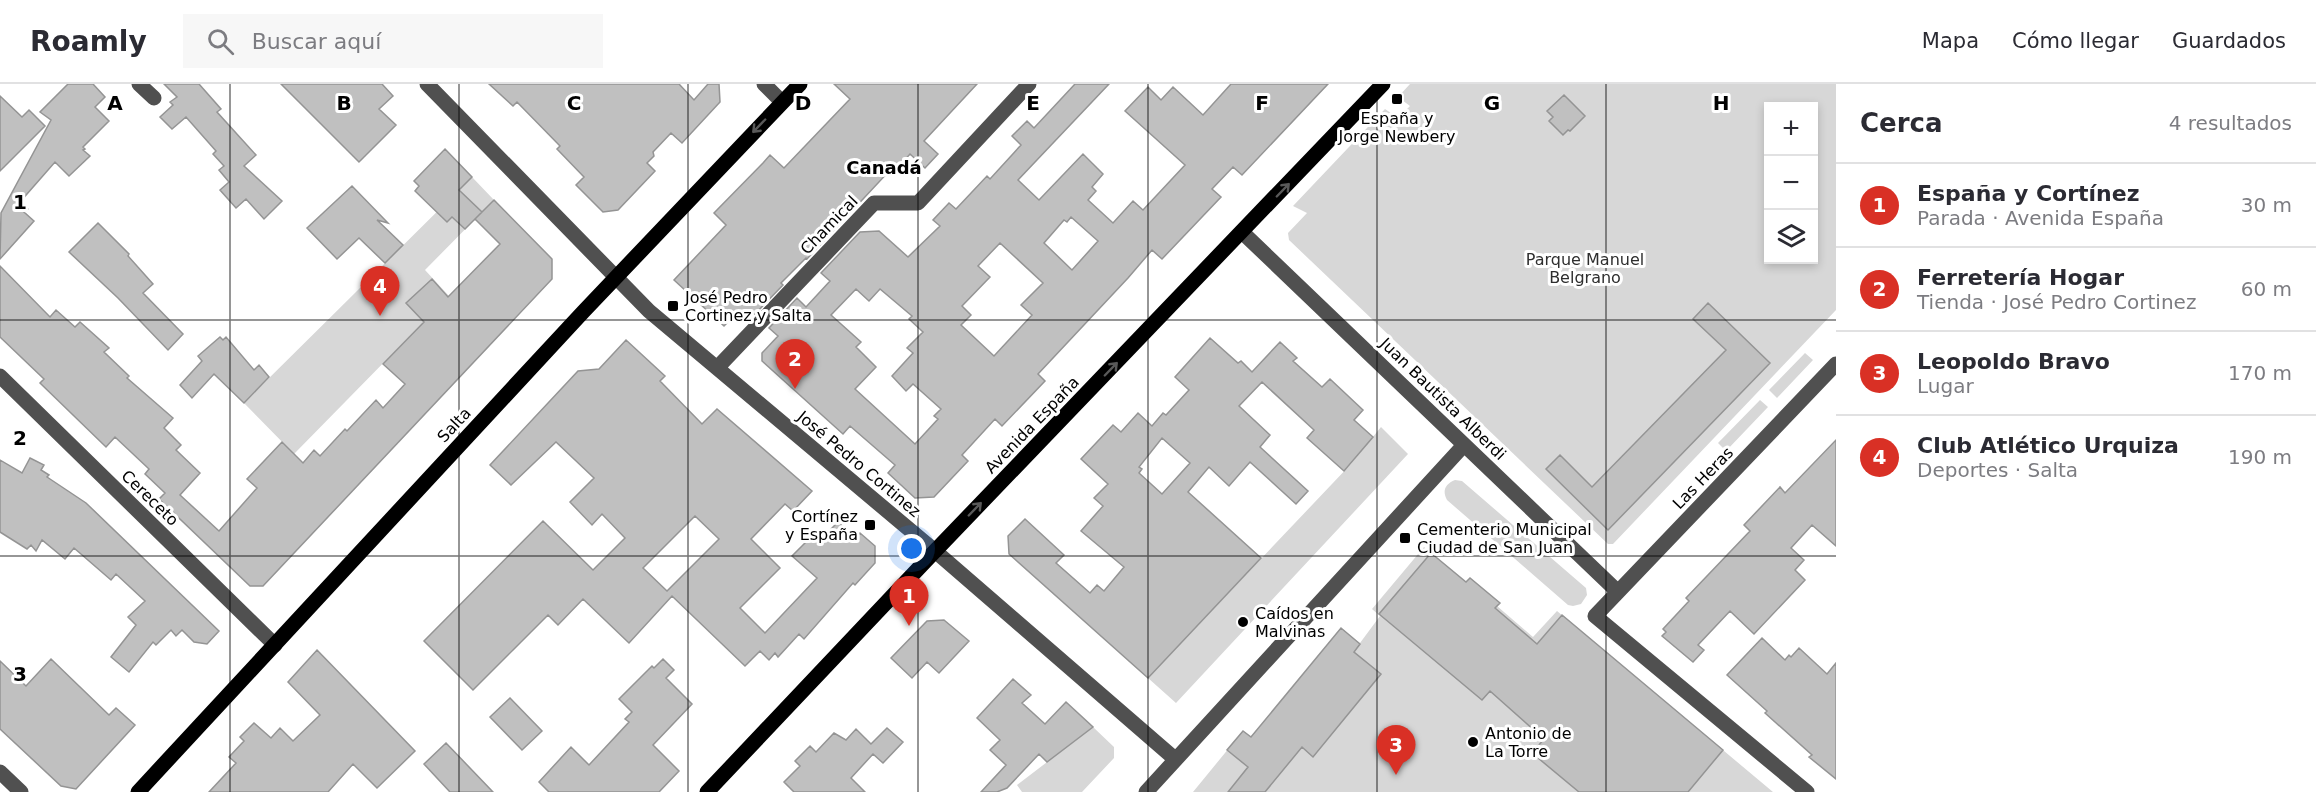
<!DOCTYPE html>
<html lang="es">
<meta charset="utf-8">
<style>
:root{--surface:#fff;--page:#f7f7f7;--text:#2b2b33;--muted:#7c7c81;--line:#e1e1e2;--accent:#d93025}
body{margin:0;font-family:"DejaVu Sans",sans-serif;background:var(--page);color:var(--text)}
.controls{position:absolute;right:18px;top:18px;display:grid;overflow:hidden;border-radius:0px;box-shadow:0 3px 9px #0003}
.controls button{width:54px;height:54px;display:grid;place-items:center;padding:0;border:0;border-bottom:2px solid var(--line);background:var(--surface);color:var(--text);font:30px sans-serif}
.you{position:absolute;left:912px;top:465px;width:21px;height:21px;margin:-15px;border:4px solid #fff;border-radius:50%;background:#1a73e8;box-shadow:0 0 0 9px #1a73e833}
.badge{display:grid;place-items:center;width:39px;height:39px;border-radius:50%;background:var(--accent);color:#fff;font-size:20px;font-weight:700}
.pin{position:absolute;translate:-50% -50px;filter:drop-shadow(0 2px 3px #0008)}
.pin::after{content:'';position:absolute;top:32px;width:21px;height:18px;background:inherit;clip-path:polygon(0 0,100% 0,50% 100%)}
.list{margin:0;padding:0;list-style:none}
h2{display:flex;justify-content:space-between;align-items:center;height:78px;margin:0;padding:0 24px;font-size:26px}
h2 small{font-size:20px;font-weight:400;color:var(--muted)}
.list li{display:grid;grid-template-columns:39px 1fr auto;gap:18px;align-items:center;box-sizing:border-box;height:84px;padding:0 24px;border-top:2px solid var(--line)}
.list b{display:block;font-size:22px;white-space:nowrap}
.list p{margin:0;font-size:20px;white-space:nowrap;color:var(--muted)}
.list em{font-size:20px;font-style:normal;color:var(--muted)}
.icon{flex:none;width:33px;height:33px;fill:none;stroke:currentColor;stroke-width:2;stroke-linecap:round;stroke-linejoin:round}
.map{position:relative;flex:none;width:1836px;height:708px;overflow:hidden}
header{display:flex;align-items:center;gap:36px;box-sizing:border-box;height:84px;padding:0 30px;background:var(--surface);border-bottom:2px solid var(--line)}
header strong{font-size:28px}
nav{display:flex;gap:33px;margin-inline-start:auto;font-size:21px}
.search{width:420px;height:54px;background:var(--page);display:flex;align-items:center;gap:15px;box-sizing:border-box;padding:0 21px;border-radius:0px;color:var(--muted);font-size:22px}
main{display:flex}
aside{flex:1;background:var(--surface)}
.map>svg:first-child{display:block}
.green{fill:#d7d7d7;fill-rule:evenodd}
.building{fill:#c0c0c0;stroke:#949494;stroke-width:1.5;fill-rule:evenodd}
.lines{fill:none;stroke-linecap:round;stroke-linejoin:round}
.minor{stroke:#505050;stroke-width:15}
.major{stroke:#000;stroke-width:15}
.oneway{stroke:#595959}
.grid{fill:none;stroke:#000;stroke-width:1.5;stroke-opacity:0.55}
.poi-dot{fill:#000;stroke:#fff;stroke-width:2}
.labels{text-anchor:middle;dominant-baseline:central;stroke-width:6;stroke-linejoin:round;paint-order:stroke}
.poi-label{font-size:16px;fill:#000;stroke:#fff;text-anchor:start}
.street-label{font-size:16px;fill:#000;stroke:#fff}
.park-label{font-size:16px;fill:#2e2e2e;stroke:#fff}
.neighbourhood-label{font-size:18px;font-weight:bold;fill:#000;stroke:#fff}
.grid-label{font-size:20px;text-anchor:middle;font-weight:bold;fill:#000;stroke:#fff;stroke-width:6;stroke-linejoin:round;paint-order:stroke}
</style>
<header>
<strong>Roamly</strong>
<div class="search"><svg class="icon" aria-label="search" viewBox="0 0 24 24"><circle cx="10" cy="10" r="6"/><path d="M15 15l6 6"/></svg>Buscar aquí</div>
<nav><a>Mapa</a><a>Cómo llegar</a><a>Guardados</a></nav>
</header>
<main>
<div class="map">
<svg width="1836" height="708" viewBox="0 0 1836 708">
<rect width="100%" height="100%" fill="#fff"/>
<path class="green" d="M1410,0H1836V226L1613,460H1608L1289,156L1288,149L1307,129L1293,122L1385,25L1398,34L1410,22L1398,13ZM1768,22H1814V176H1768Z
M472,93L494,116L425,186L449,212L294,370L244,319Z
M1805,269L1813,276L1777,314L1769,306Z
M1760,316L1768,323L1726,367L1718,359Z
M1381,343L1408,370L1176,619L1148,594L1350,381Z
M1455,396L1462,397L1586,504L1587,511L1581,520L1573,522L1568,521L1447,416C1442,407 1445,400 1455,396Z
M1424,463L1466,498L1470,494L1500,519L1497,522L1533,553L1557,527L1773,708H1193L1243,647L1251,653L1341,544L1360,559L1380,532L1372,525Z
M1093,643L1114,663V674L1082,708H1022L1017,701Z"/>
<path class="building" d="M68,0H93L105,13L95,23L109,37L83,63L85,65L83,66L90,72L69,92L55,78L20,118L28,125L24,128L34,137L0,175L1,129L51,36L40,28Z
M164,0H199L221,25L217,28L256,71L244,82L282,117L264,135L246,115L236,124L220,106L229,98L219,86L224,82L213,70L216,67L186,33L172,45L160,33L173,21L170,18L177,13Z
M281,0H382L393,12L379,25L396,41L359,78Z
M489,0H679L694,16L708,0H719L720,18L682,59L671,49L653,68L654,72L647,79L655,87L618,126L603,128L576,101L584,93L557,65L560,62L517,18L513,22Z
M834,0H977L924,57L938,70L925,84L910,70L895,87L892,84L807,175L806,174L781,199L783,201L755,230L753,229L745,237L736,230L724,242L674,196L726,141L714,129L763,79L770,71L784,84L850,15Z
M1075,0H1109L1018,96L1039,116L1083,70L1103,90L1092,103L1096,107L1088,116L1113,139L1133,117L1143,126L1185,81L1125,27L1148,3L1161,16L1173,3L1203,31L1231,0H1328L1242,91L1233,83L1212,105L1221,113L1162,175L1152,166L1128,194L1038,290L1045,297L1002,342L995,335L962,371L968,377L934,413L915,414L888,389L895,381L850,342L843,350L762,277V269L778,252L769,244L797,214L806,223L830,197L821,189L860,148L879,147L908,173L940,142L933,136L949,119L956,125L987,92L990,95L1021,61L1012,52L1027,37L1034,44ZM1071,133L1098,157L1072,186L1044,159L1064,136L1067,138ZM1000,159L1043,199L1021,221L1032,231L994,272L961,241L971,231L962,222L990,193L978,182ZM856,205L869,217L880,205L912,232L909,235L923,248L907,264L913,269L892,292L906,307L913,300L941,325L934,332L938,335L915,360L855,305L876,283L856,263L861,258L831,231Z
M1564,11L1585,32L1570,47L1568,46L1563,51L1549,37L1553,33L1547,27Z
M0,12L22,33L29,26L45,42L0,87Z
M445,65L472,93L459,106L482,128L465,145L452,133L447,138L415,107L419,102L414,97Z
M352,102L388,139L377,136L403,161L385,179L359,154L337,175L307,144Z
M494,116L552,175V195L263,502H250L159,415L165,409L145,390L149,385L115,353L106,363L40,299L44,295L0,253V182L50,233L56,226L75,243L80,238L109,264L104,268L129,292L127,294L173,334L164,344L181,361L176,366L200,389L180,411L219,447L257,404L247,395L282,358L303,379L314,366L320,372L345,345L347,347L376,316L383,324L405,300L383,280L424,238L406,219L432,195L448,213L500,160L475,135Z
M98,139L129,170L128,172L153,200L143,209L183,250L168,266L118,214L69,168Z
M1708,219L1770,279L1608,446L1546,385L1560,371L1592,403L1726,266L1693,235Z
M220,253L223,256L226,253L254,286L259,281L269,293L244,319L214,290L192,314L180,301L202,277L198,272Z
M1210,254L1238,279L1241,277L1252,288L1280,258L1297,274L1293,277L1322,303L1330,295L1363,326L1354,336L1373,353L1344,387L1307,354L1314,346L1262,298L1239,322L1270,351L1260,363L1308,407L1296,420L1250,378L1229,402L1209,383L1188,408L1261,474L1148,594L1009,470L1008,452L1025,435L1064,471L1056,479L1090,509L1097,501L1104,507L1124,483L1081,447L1103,422L1094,414L1108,400L1081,375L1113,341L1121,348L1138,329L1152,342L1163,329L1166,331L1189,306L1175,293ZM1162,354L1190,379L1162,410L1139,389L1142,385L1139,383Z
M626,256L665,292L660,297L702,340L717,325L812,407L793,427L785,420L751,455L780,484L740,524L765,549L817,494L792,472L811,453L817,459L838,438L856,454L860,449L875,462V479L855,501L853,499L804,555L799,550L778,573L775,569L769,576L760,567L745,582L672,512L629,559L583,515L558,541L548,531L473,606L424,557L543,437L593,486L625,454L602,430L592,441L570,418L594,394L556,358L511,401L490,381L578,287L599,285ZM695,432L719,455L667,507L643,484Z
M1836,356V462L1812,441L1791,464L1804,476L1795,486L1805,496L1754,550L1730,527L1698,561L1704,566L1693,578L1662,552L1666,548L1663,545L1689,517L1686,514L1750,447L1744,441L1780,403L1785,409Z
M30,374L44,381L41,386L49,391L47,393L86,419L219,547L207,560L194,558L182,546L176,552L171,546L156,561L153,558L129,588L111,573L136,541L128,533L145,517L116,490L111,496L74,464L65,475L42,456L36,467L31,461L27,465L0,448V376L22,389Z
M1431,469L1466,498L1470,494L1500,519L1495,524L1537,560L1562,531L1723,666L1688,708H1579L1532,669L1544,655L1490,607L1482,616L1379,530Z
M944,536L969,557L939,589L927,578L912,594L891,574L927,537Z
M1341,544L1360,560L1354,568L1381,590L1313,673L1302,663L1265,708H1228L1248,683L1227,666L1243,647L1251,653Z
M1762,554L1785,576L1789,571L1791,573L1799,564L1827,590L1836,579V695L1809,673L1812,671L1765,629L1767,627L1727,591Z
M317,566L415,667L377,704L353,680L328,708H209L236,679L229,673L244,657L240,653L254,639L271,654L280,644L293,657L320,631L288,598Z
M51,575L109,631L116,624L135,641L76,705L61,702L0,645V577L26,602Z
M663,575L674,586L666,594L692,620L653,661L679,687L659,708H549L539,698L571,663L589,681L629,638L625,635L632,628L619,615L652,582L654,584Z
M1013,595L1031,611L1022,619L1045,640L1066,618L1093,643L1047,678L1039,670L1007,704L997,708H981L1006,681L990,666L1000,656L977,634Z
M510,614L542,647L522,666L490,633Z
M887,644L903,658L883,679L873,670L851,694L865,708H794L784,698L800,682L795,677L810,662L816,668L834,649L846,656L856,645L871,660Z
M446,659L493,708H450L424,680Z"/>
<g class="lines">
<path class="minor" d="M139,0L154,14
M427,0L649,227L935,467L1175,675
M764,0L782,18
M1242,148L1618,508
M717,284L874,119H918L1029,0
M0,292L275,561
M0,688L21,708
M1146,708L1464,361
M1807,708L1595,532L1836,280"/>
<path class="major" d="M138,708L583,228L800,0
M707,708L935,467L1383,0"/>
</g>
<defs><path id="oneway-shaft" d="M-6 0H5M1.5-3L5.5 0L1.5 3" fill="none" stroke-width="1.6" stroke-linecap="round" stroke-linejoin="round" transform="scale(1.5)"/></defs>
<g class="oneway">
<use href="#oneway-shaft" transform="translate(759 42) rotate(134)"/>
<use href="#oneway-shaft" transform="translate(1283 106) rotate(-46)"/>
<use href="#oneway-shaft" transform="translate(1111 285) rotate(-46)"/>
<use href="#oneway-shaft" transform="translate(975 425) rotate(-46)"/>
</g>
<path class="grid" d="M230,0V708M459,0V708M688,0V708M918,0V708M1148,0V708M1377,0V708M1606,0V708M0,236H1836M0,472H1836"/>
<g class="poi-dot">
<rect x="1391" y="9" width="12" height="12" rx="3"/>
<rect x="667" y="216" width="12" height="12" rx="3"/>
<rect x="864" y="435" width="12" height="12" rx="3"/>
<rect x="1399" y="448" width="12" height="12" rx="3"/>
<circle cx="1243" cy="538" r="6"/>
<circle cx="1473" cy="658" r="6"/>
</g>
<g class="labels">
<g class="poi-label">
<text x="1397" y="34" text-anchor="middle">España y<tspan x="1397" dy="18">Jorge Newbery</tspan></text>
<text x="685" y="213">José Pedro<tspan x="685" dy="18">Cortinez y Salta</tspan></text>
<text x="858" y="432" text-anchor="end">Cortínez<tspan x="858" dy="18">y España</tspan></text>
<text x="1417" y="445">Cementerio Municipal<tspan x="1417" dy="18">Ciudad de San Juan</tspan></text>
<text x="1255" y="529">Caídos en<tspan x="1255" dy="18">Malvinas</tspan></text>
<text x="1485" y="649">Antonio de<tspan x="1485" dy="18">La Torre</tspan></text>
</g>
<g class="street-label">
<text transform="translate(829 141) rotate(-46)">Chamical</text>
<text transform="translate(1443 315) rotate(44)">Juan Bautista Alberdi</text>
<text transform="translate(454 341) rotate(-47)">Salta</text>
<text transform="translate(1032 341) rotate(-46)">Avenida España</text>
<text transform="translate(859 380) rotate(40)">José Pedro Cortinez</text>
<text transform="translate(1703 394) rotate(-46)">Las Heras</text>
<text transform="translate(150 414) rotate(44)">Cereceto</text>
</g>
<g class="park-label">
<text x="1585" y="175">Parque Manuel<tspan x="1585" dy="18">Belgrano</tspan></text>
</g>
<g class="neighbourhood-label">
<text x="884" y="83">Canadá</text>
</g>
</g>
<g class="grid-label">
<text x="115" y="26">A</text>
<text x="344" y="26">B</text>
<text x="574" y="26">C</text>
<text x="803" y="26">D</text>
<text x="1033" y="26">E</text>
<text x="1262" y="26">F</text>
<text x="1492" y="26">G</text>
<text x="1721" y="26">H</text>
<text x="20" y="125">1</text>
<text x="20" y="361">2</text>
<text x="20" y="597">3</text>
</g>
</svg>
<div class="controls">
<button>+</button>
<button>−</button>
<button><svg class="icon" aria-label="layers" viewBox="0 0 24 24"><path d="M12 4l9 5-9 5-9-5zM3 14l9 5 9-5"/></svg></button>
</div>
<div class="you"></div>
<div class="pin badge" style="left:909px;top:542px">1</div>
<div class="pin badge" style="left:795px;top:305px">2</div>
<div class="pin badge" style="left:1396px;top:691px">3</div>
<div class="pin badge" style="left:380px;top:232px">4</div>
</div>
<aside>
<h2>Cerca<small>4 resultados</small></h2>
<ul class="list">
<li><span class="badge">1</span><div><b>España y Cortínez</b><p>Parada · Avenida España</p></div><em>30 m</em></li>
<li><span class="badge">2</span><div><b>Ferretería Hogar</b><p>Tienda · José Pedro Cortinez</p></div><em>60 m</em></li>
<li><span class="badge">3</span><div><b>Leopoldo Bravo</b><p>Lugar</p></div><em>170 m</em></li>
<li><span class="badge">4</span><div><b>Club Atlético Urquiza</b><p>Deportes · Salta</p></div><em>190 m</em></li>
</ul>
</aside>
</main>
